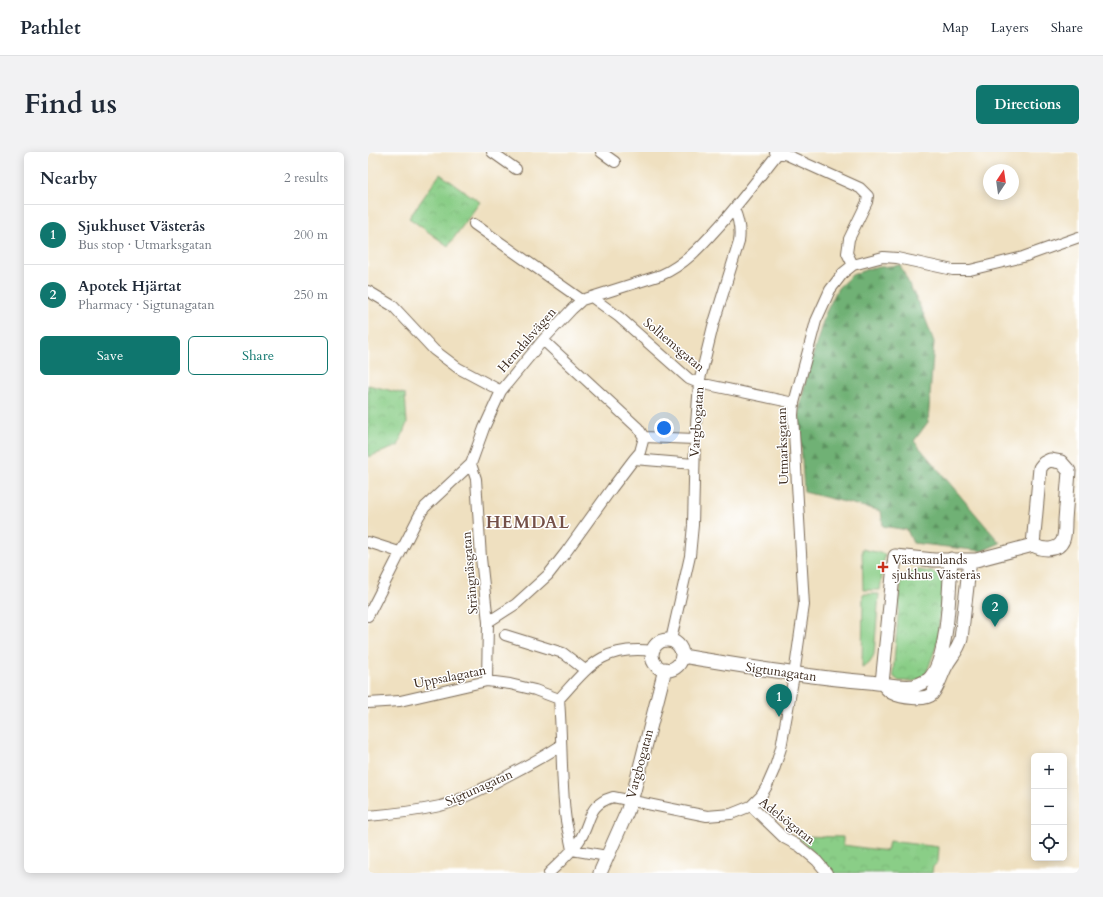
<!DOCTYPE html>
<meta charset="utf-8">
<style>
:root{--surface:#fff;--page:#f2f2f3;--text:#1f2937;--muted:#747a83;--line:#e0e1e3;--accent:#0f766e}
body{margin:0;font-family:Cardo,serif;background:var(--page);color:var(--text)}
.controls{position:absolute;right:12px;bottom:12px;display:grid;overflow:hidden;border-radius:6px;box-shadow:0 2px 10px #0003}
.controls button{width:36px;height:36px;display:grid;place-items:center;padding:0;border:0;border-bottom:1px solid var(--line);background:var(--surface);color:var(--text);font:20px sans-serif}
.compass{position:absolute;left:615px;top:12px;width:36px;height:36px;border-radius:50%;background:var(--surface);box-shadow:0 2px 10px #0003;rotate:13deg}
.you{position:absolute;left:296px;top:276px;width:14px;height:14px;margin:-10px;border:3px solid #fff;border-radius:50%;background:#1a73e8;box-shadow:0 0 0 6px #1a73e833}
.badge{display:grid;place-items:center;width:26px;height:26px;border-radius:50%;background:var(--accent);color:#fff;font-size:13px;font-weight:700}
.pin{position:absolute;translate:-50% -33px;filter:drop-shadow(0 1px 2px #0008)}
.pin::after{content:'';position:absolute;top:21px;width:14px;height:12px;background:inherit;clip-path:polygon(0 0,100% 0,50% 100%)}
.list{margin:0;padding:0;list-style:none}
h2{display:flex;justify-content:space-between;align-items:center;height:52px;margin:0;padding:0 16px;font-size:17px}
h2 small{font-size:13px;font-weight:400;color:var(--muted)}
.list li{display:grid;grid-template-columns:26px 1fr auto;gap:12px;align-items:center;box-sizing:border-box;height:60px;padding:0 16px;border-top:1px solid var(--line)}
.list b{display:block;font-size:15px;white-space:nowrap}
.list p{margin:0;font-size:13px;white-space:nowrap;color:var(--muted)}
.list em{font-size:13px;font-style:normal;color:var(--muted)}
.actions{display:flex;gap:8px;padding:12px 16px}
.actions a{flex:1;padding:9px 0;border:1px solid var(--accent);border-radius:6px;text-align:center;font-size:14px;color:var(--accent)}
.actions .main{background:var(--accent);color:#fff}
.icon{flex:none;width:22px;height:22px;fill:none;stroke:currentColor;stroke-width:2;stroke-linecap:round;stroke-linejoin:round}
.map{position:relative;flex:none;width:711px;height:721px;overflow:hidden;border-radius:6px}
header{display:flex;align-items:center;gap:24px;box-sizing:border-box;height:56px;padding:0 20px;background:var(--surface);border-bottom:1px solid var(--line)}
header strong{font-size:19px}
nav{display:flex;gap:22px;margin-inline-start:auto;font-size:14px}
.intro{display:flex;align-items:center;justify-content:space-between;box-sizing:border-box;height:96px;padding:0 24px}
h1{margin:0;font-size:28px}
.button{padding:10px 18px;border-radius:6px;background:var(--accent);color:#fff;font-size:14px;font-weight:700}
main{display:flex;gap:24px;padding:0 24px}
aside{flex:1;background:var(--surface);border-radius:6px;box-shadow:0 2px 10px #0003}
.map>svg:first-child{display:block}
.grass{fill:#8ace87;stroke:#627c52}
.forest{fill:url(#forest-firs);stroke:#556e49}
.park{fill:url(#park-crowns);stroke:#627c52}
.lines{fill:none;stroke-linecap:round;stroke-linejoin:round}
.minor-casing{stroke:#7a6a57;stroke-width:12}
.tertiary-casing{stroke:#7a6a57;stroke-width:15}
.minor{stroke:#fff;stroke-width:10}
.tertiary{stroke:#fff;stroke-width:13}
.poi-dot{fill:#c8321e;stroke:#fff;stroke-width:1.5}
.labels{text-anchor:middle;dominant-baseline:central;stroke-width:3;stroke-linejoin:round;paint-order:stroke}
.street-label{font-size:13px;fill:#3b2a1e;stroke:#fff}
.poi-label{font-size:13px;fill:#3b2a1e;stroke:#fff;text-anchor:start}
.district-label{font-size:17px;font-weight:bold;letter-spacing:1px;fill:#745048;stroke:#fff}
</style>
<header>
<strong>Pathlet</strong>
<nav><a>Map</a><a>Layers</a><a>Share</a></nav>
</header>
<div class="intro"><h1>Find us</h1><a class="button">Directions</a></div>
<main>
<aside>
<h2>Nearby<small>2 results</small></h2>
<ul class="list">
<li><span class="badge">1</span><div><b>Sjukhuset Västerås</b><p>Bus stop · Utmarksgatan</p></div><em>200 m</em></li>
<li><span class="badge">2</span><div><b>Apotek Hjärtat</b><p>Pharmacy · Sigtunagatan</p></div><em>250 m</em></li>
</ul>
<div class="actions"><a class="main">Save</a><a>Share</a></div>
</aside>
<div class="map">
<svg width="711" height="721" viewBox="0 0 711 721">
<defs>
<pattern id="forest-firs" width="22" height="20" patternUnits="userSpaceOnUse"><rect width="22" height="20" fill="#6fb174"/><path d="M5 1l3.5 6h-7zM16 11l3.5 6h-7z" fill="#5c905f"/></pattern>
<pattern id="park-crowns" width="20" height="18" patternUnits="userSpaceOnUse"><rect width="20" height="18" fill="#8ace87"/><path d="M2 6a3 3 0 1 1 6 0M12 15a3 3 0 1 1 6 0" fill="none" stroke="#78b174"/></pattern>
</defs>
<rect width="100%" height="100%" fill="#fff"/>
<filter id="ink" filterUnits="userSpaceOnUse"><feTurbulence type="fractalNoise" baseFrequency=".025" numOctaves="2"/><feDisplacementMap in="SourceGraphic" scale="8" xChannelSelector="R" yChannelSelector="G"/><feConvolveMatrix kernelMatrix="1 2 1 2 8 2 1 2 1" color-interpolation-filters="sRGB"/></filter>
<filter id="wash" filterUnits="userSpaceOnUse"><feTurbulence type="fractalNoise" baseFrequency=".012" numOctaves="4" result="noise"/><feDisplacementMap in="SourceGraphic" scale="16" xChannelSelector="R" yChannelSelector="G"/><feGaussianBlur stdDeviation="0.9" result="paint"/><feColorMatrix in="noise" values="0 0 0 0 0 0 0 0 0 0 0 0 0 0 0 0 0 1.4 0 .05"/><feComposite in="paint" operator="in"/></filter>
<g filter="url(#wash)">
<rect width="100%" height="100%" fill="#efe0c0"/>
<path class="grass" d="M494,397L517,402L512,438H495Z
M495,442H511L506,502C503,510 501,513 494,516Z"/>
<path class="forest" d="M532,113L556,163L566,190L560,270L546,289L632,391L614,399L545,391L539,378L515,374L513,359L436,340L431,259L438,227L457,162L470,136L484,123L503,116Z"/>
<path class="park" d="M72,22L112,50L80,94L41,66Z
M0,233L37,242L39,271L30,294L0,305Z
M551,418L570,421L574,423L575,431L569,492L559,520L554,525L547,529H531L526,525L525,521L533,430C537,421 542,419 551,418Z
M429,684L475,685V693L519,699L521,689L571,695L570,710L565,715L564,721H466Z"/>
</g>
<g filter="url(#ink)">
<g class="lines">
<defs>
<path id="minor" d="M124,0L148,17
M233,0L247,10
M407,0L419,3L492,36L500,44L499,50L481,87L479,101L485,113
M106,72L214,148
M0,139L25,154L66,198L90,216L133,239
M225,146L251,165L321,227L331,231L426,251
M175,188L270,276L276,285L272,300L266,307L326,312
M276,285L327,287
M103,312L108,327L113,406L120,470L119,529
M0,390L31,400
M0,464L51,364L57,355L103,312L116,276L133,239L175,188L204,157L214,148L293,123C318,112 335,92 353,72C373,49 392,24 411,0
M120,470L148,452L180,423L198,400L244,336L266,307
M137,483L195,501L217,518
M303,488L322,404L325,373L327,287L331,231L345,174L371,90C373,77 371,68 366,57
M191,547C194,585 193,623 197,661C198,673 202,686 204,698
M191,547C222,513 235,493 285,499
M0,551L32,549L119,529L142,532L167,538L191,547
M383,654L416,686L431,694L449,709L459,721
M0,664C24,662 49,659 72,654C91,649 109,639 126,631C148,619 171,608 192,594
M204,698L239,704
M181,721C191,711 203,701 211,689C224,670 218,653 245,645L339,664L363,662L383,654L393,644L399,634L406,618L413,596L426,523L436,453L425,263L426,251L448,169L462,138L475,121L485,113L515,105L529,106L585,118H602L655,105L711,85"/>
<path id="tertiary" d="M682,308L693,310L701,319C700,335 698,352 697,369C697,375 697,383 695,388C690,400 674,398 665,393L672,316L676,311Z
M602,408L593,487C590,499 583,504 578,514C573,523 571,534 564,542C557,549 533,545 525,541C520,539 517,534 514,531L527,404L566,408H608L665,393
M284 503a15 15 0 1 1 30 0a15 15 0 1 1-30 0Z
M314,504C376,514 438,525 501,530C515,531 531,536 546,534C550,533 556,530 560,528C581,510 581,435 583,407
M232,721L259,660L266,639L297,517"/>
</defs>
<use href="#minor" class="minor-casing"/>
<use href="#tertiary" class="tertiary-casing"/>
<use href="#minor" class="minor"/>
<use href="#tertiary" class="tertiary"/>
</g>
</g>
<path class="poi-dot" d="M513 409h4v4h4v4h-4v4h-4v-4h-4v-4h4z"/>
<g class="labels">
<g class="street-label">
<text transform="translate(159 188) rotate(-49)">Hemdalsvägen</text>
<text transform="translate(306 193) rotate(40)">Solhemsgatan</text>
<text transform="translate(329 270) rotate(-86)">Vargbogatan</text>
<text transform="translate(415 294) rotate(-92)">Utmarksgatan</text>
<text transform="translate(102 421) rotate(-95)">Strängnäsgatan</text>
<text transform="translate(413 520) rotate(8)">Sigtunagatan</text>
<text transform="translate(82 525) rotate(-11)">Uppsalagatan</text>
<text transform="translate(272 612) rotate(-75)">Vargbogatan</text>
<text transform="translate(111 636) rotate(-24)">Sigtunagatan</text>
<text transform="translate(419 669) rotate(38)">Adelsögatan</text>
</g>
<g class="poi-label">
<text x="524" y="408">Västmanlands<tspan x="524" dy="15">sjukhus Västerås</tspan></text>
</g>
<g class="district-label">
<text x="160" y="370">HEMDAL</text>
</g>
</g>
</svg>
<div class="controls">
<button>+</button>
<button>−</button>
<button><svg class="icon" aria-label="locate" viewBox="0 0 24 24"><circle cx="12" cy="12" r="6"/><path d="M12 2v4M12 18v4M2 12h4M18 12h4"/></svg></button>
</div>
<svg class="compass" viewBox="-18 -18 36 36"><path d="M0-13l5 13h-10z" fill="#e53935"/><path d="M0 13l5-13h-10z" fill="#747a83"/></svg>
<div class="you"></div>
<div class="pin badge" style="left:411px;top:565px">1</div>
<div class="pin badge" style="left:627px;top:475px">2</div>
</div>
</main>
